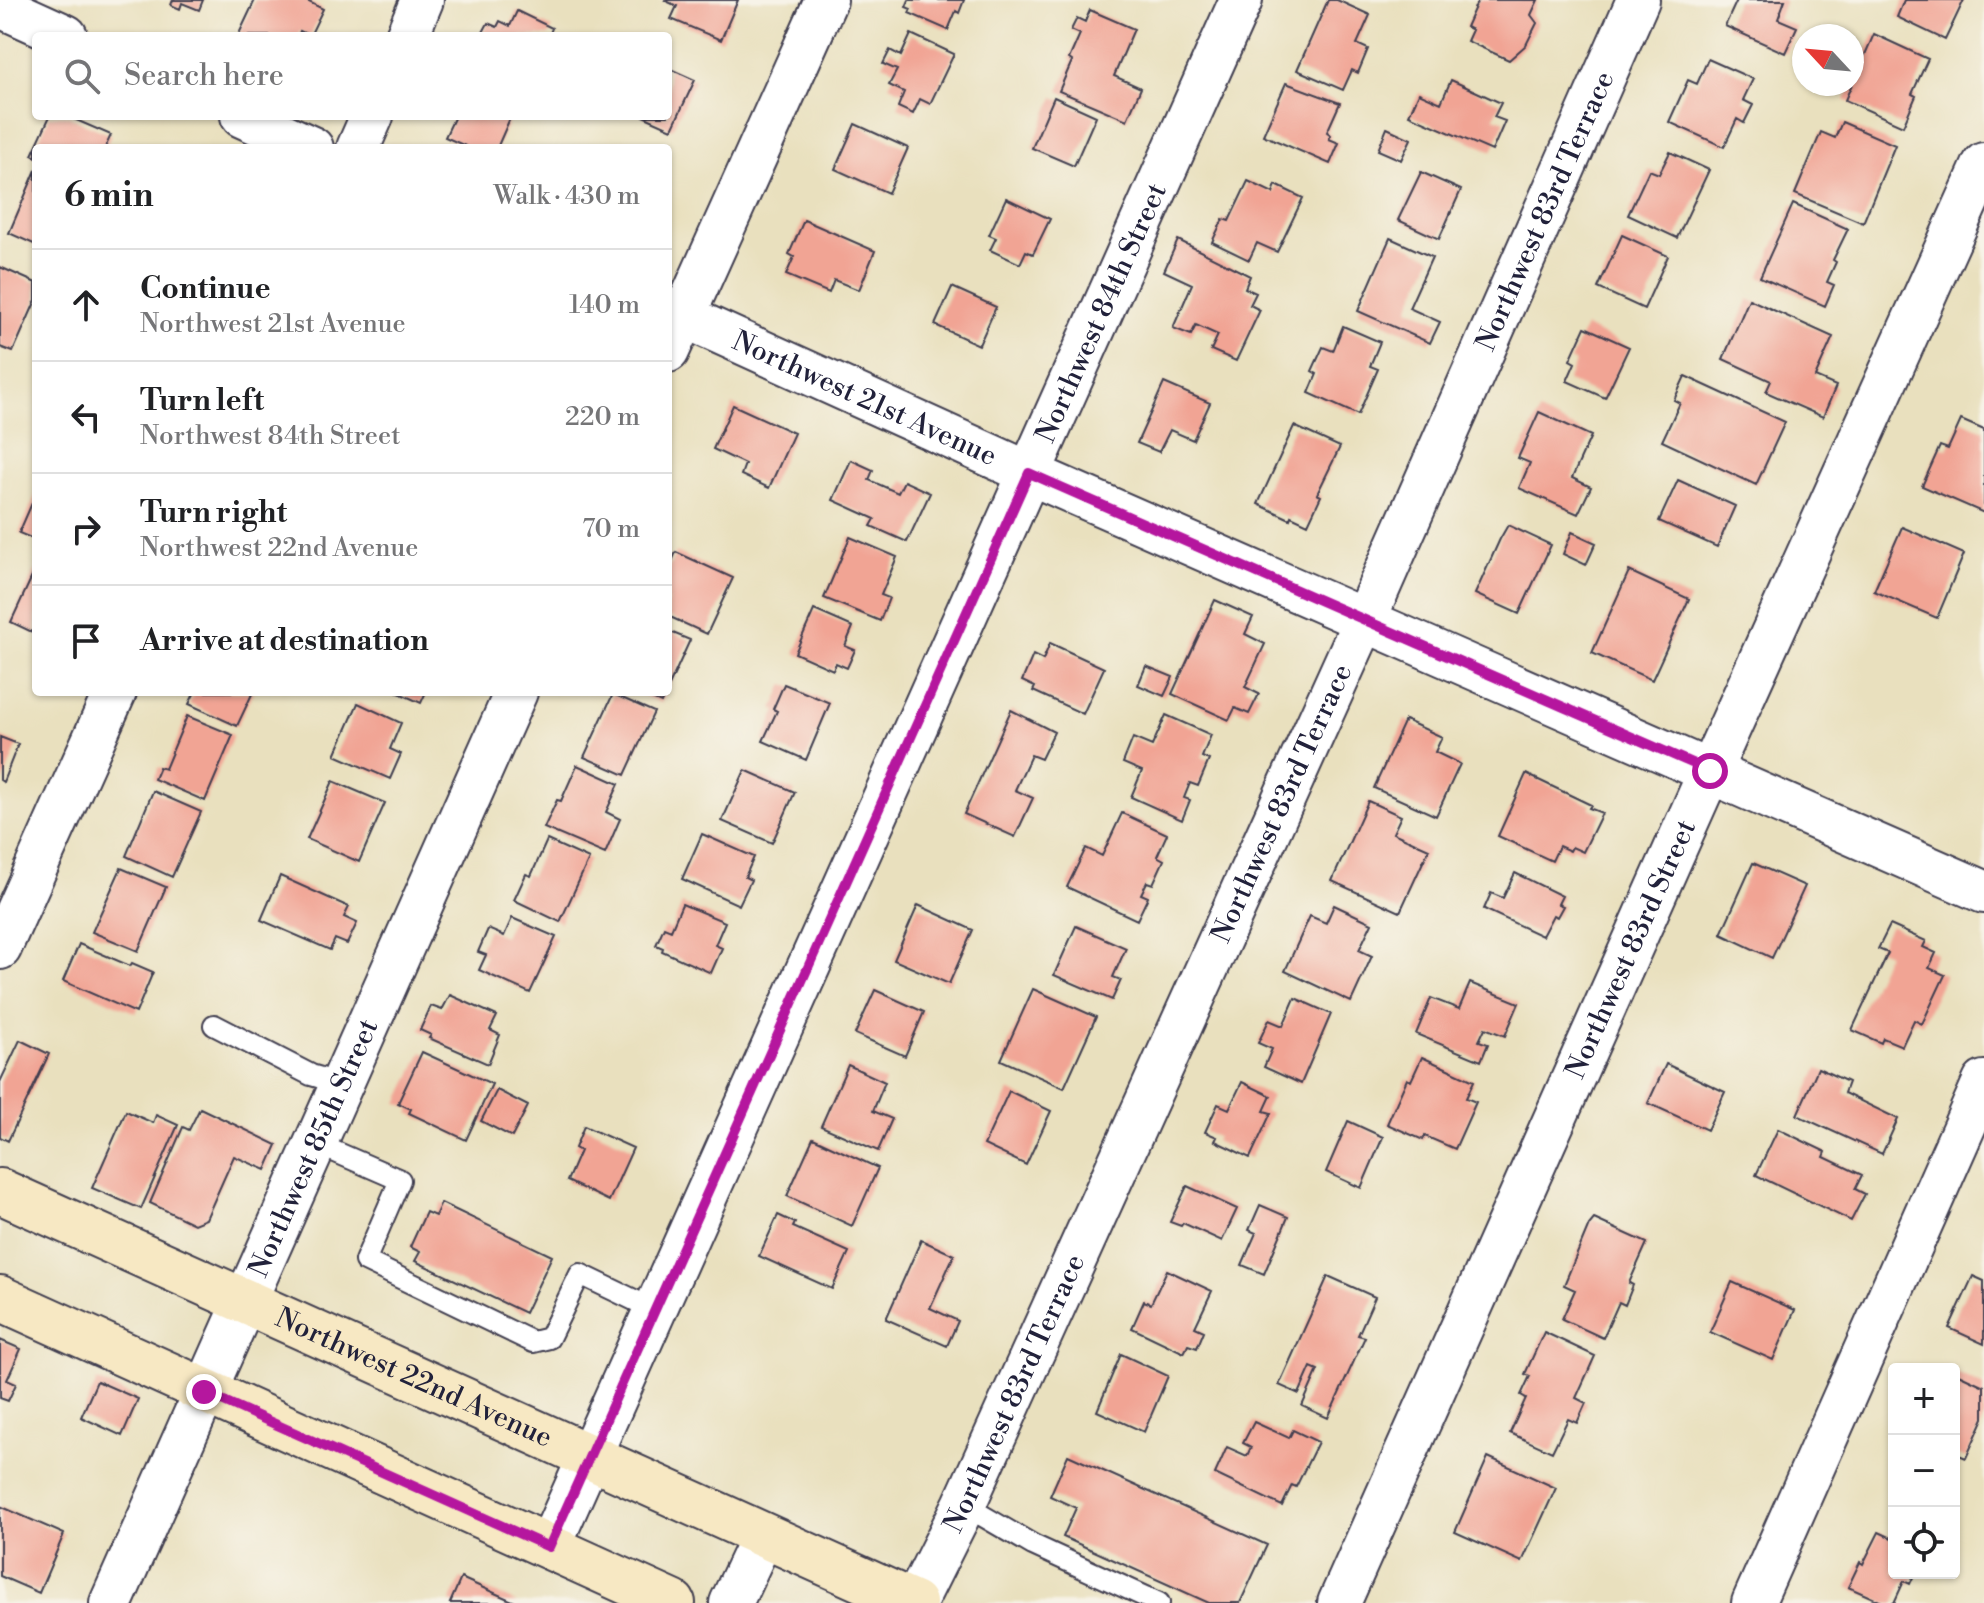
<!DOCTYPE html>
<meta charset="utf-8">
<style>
:root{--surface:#fff;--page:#f6f6f6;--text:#202124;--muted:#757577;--line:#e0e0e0}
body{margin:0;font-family:"Libre Bodoni",serif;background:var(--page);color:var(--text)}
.controls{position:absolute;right:24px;bottom:24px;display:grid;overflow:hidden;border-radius:8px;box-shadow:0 2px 6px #0004}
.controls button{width:72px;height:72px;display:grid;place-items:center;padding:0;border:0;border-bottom:2px solid var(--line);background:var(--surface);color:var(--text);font:40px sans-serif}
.compass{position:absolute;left:1792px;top:24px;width:72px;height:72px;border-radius:50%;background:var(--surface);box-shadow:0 2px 6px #0004;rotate:296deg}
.stop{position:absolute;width:24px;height:24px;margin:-18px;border:6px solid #b5179e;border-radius:50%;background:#fff}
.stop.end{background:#b5179e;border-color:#fff;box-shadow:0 2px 8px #0008}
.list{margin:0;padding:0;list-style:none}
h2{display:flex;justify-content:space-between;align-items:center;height:104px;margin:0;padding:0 32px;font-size:34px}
h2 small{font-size:26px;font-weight:400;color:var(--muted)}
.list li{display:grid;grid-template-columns:52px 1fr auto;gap:24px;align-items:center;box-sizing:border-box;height:112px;padding:0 32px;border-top:2px solid var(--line)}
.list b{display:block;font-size:30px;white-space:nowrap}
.list p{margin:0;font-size:26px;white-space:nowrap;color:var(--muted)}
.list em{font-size:26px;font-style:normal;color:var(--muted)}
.icon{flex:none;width:44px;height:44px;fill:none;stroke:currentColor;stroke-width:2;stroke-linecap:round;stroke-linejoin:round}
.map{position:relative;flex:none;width:1984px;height:1603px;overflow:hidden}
.search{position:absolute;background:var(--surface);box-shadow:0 2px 6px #0004;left:32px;top:32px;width:640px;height:88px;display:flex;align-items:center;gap:20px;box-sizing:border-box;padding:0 28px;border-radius:8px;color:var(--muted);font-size:30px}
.panel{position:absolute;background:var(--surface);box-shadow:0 2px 6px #0004;left:32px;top:144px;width:640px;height:552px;border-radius:8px}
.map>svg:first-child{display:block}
.building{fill:#f1a494}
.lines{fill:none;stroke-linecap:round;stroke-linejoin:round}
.service-casing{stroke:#403e4f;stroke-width:24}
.minor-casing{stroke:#403e4f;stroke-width:46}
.secondary-casing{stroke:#403e4f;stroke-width:48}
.service{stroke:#fff;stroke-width:20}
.minor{stroke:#fff;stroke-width:42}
.secondary{stroke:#f7e8c3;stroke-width:44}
.route{stroke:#b5179e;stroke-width:10}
.labels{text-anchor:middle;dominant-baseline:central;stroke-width:6;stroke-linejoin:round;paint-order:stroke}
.street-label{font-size:28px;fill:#22223b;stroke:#f7f3e8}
</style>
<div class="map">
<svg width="1984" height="1603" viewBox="0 0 1984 1603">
<rect width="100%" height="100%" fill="#f7f3e8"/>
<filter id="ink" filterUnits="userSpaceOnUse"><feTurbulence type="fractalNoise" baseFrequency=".0125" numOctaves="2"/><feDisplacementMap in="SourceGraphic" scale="16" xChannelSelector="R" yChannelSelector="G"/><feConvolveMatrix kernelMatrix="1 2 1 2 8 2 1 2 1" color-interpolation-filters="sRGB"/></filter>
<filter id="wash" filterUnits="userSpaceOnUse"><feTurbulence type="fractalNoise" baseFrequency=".006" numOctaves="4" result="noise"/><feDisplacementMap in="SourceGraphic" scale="32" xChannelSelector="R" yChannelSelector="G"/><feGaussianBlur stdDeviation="1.8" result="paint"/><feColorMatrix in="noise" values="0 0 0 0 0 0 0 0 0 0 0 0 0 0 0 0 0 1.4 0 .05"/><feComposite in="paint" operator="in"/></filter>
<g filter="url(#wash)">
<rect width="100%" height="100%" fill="#e9e0be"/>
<g id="blocks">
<path class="building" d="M173,0H203L199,10L182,3L180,9L171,5Z
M255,0H305L323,9L310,36L300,31L298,36H238Z
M664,0H738L721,40L671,19L677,6Z
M909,0H964L959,13L956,11L948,30L909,13L911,9L906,7Z
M1328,0H1337L1370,15L1357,44L1368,49L1358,73L1352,70L1343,90L1297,70Z
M1478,0H1538L1531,15L1537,23L1526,45L1509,60L1467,41L1472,30L1466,27Z
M1737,0H1785L1778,19L1797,27L1785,53L1725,26Z
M1904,0H1964L1945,40L1897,17Z
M1090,10L1134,29L1114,76L1141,88L1127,120L1059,91L1072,61L1069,59L1080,34L1071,30L1077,18L1085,22Z
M517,11L552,28L549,36H481L488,23L497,27L500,21L510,26Z
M911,34L954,54L930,104L920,99L913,114L898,107L904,92L889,85L897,70L883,64L890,50L901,56Z
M1874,34L1928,59L1912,94L1916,96L1903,126L1845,100Z
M1708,59L1753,79L1743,100L1753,105L1744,123L1737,119L1724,147L1669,122L1688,80L1697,84Z
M668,68L695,80L672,129L643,116H668Z
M1451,80L1501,103L1494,117L1505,121L1492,151L1409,115L1419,93L1441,103Z
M1286,83L1340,103L1327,132L1331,135L1329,139L1339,143L1330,164L1263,135Z
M1054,97L1096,116L1074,166L1032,148Z
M50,116H67L111,135L105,148H36V157L32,155Z
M455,116H511L497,148H470L445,137Z
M1842,122L1895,145L1863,223L1795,194L1821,132L1835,138Z
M855,124L908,148L888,193L835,169Z
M1387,128L1411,139L1401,160L1378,150Z
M1670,152L1709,170L1677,238L1628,215L1649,170L1659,174Z
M36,170V245L9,233Z
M1421,172L1461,190L1439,239L1398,220Z
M1248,181L1273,193L1276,185L1303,198L1277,252L1257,243L1249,260L1212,242L1223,219L1229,221Z
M1006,198L1050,219L1033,254L1026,251L1020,264L990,250L996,238L989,235Z
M1793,204L1848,229L1833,260L1836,262L1827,282L1834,285L1825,306L1760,277Z
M804,220L875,251L859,290L834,280L829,293L786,275L794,257L789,254Z
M1622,235L1668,256L1644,309L1598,288Z
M1390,238L1432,257L1409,308L1440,322L1430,343L1358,311Z
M1178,240L1250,276L1245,288L1256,293L1250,305L1260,310L1236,361L1211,350L1218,335L1196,325L1191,335L1173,328L1192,284L1164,271Z
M0,267L36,283V300L13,352L0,347Z
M952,287L996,307L979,345L935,325Z
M1749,299L1833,337L1815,377L1836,386L1823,417L1766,392L1771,381L1723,359Z
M1343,326L1380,342L1370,366L1378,369L1358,415L1309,393L1317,374L1312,371L1323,347L1333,351Z
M1585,327L1629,347L1605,398L1567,381L1575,363L1570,360Z
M1685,376L1785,422L1756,485L1662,441L1680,403L1674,400Z
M1164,383L1210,403L1193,440L1170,430L1159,452L1137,443Z
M733,405L794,433L769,488L741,475L745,464L713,449Z
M1539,412L1591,436L1572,478L1591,487L1578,514L1519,488L1530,463L1518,458Z
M1961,420L1984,430V513L1922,486L1940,446L1948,449Z
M1294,426L1340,447L1317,494L1321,496L1308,524L1291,516L1290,519L1258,504Z
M851,460L873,470L869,480L898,493L904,481L930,493L907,542L871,526L875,519L833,500Z
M1678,480L1735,506L1717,547L1659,521Z
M36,494V540L19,533Z
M1508,525L1551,545L1519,614L1475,594L1500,539Z
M1902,527L1964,554L1937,618L1874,591Z
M1572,532L1596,543L1586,565L1563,554Z
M850,537L897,557L881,595L889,598L880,621L824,598Z
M676,552L733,578L707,634L668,616V570Z
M36,568V634L11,622Z
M1629,571L1689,599L1652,680L1592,653Z
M1215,600L1253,617L1245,634L1265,644L1245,687L1259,694L1249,714L1235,708L1229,720L1172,694Z
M814,610L853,627L845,646L855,650L847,668L836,663L833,670L795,653Z
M668,631L690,640L668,688Z
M1050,643L1104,668L1083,714L1033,691L1035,687L1022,681L1033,655L1043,660Z
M1146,666L1173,677L1164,696L1138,685Z
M784,684L830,703L806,760L763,741L777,711L773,709Z
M195,692H253L237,726L189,704Z
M397,692H426L421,703Z
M636,692H666L661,703Z
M613,694L654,712L625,775L584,757Z
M358,703L401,723L390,749L401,754L390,779L335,755Z
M1011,710L1054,732L1041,759L1031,755L1015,790L1033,798L1015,837L964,814Z
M1166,715L1211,735L1202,757L1209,760L1198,786L1190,783L1184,798L1190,800L1182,820L1131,797L1142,771L1123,763L1133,738L1152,746Z
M187,716L233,735L205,801L154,779L159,767L165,769Z
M1405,720L1442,737L1435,752L1460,764L1436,816L1374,788Z
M0,737L18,744L3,782L0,780Z
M577,765L619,784L606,812L620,819L605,854L544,828L557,800L561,801Z
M745,770L795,792L772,843L722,821Z
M1526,774L1591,805L1589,808L1602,813L1583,852L1572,847L1570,851L1559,846L1552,861L1498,836Z
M333,781L385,803L359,862L307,839Z
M153,791L201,812L172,877L126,856Z
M1368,801L1401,816L1393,833L1429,849L1400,912L1332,881Z
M1122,813L1167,834L1157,856L1164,860L1153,884L1147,882L1141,894L1148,897L1137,920L1067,887L1086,848L1102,856Z
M702,834L754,857L745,877L751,880L739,905L682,879Z
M547,840L589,859L560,922L514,900L526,874L531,876Z
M1753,863L1805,886L1772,958L1721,934Z
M121,868L166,887L138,951L92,932Z
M1515,873L1562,896L1558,904L1563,906L1557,917L1553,915L1542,936L1484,909L1491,893L1503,898Z
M280,876L349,907L344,917L357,923L347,944L335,939L330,950L261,920Z
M682,904L725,922L715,945L722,948L711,973L662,951L663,948L656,945L664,927L671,930Z
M918,905L973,930L949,984L894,960Z
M1334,905L1372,923L1359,950L1372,956L1351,1002L1285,971L1310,916L1326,923Z
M512,918L556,937L530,993L479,970L486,955L478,952L488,929L504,936Z
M1890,925L1926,941L1923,947L1936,953L1929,968L1945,975L1922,1024L1914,1020L1902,1046L1883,1038L1881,1043L1852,1030L1888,953L1878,949Z
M1076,926L1126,948L1113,977L1121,980L1112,1000L1054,975Z
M79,944L130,966L132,963L153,972L136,1013L63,981Z
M1470,983L1519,1003L1505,1036L1485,1028L1479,1041L1488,1044L1481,1061L1416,1034L1431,998L1459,1009Z
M1033,989L1096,1017L1064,1088L1001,1060Z
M875,990L924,1012L905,1056L855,1034Z
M450,995L497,1016L490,1030L500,1035L488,1064L429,1038L431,1035L420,1030L431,1006L442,1010Z
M1295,998L1331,1014L1301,1084L1264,1067L1272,1049L1258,1043L1269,1020L1283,1026Z
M20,1040L49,1054L8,1141L0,1137V1082Z
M422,1052L492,1084L466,1140L409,1113L411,1109L398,1103Z
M1422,1057L1474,1081L1466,1098L1476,1102L1455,1149L1425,1136L1423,1140L1387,1124L1407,1079L1411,1081Z
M1666,1064L1725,1092L1707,1130L1648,1103Z
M848,1065L885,1082L873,1111L892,1119L878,1151L821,1126Z
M1818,1068L1848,1082L1844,1093L1898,1119L1882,1154L1797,1115Z
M1242,1082L1271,1096L1264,1111L1271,1113L1250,1158L1215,1141L1217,1137L1205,1132L1218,1104L1229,1109Z
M497,1090L528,1106L512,1137L481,1121Z
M1009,1091L1051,1111L1026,1165L984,1145Z
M200,1108L277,1145L266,1170L234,1156L206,1219L194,1224L150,1203L183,1127L189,1130Z
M126,1111L153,1123L156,1115L178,1125L141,1209L92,1188Z
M1348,1121L1383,1137L1361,1188L1326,1172Z
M584,1126L633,1148L609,1201L567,1181L580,1151L575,1148Z
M1778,1129L1826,1152L1824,1157L1862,1175L1855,1189L1865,1194L1851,1221L1756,1175Z
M813,1138L878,1168L852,1226L787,1196Z
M1187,1186L1237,1209L1222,1241L1183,1223L1181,1226L1170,1222Z
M441,1203L552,1256L525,1313L415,1261L420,1252L410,1247L426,1212L435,1216Z
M1260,1205L1288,1217L1264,1274L1242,1265L1256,1233L1249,1230Z
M778,1215L795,1223L793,1227L849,1252L832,1289L759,1256Z
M1594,1219L1647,1243L1629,1283L1633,1285L1625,1305L1619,1302L1603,1338L1562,1319L1575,1290L1564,1285L1589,1225Z
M921,1240L954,1255L930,1308L958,1321L947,1346L886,1319Z
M1167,1270L1212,1291L1195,1327L1204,1331L1197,1348L1188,1345L1184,1353L1132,1328L1144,1301L1151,1304Z
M1328,1276L1375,1297L1358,1335L1365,1337L1328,1418L1302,1406L1318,1370L1311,1367L1299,1394L1279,1385Z
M1973,1276L1984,1281V1344L1949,1328Z
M1732,1282L1795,1310L1773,1360L1710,1332Z
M1544,1332L1595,1356L1576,1398L1586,1403L1577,1423L1568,1419L1552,1452L1510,1433L1526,1398L1521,1395L1530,1376L1525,1374Z
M0,1340L21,1349L7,1380L16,1384L8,1401L0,1398Z
M1121,1354L1168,1376L1144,1432L1097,1411Z
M1954,1372L1984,1386V1418L1966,1458L1954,1453Z
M97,1381L138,1399L122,1436L81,1417Z
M1254,1422L1289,1438L1293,1430L1318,1442L1296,1487L1292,1485L1282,1506L1215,1474L1227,1447L1247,1456L1251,1447L1243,1443Z
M1068,1455L1267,1545L1240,1603H1209L1063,1537L1076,1508L1050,1496Z
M1488,1457L1556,1488L1522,1562L1455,1532Z
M0,1506L64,1534L39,1593L0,1576Z
M1879,1532L1894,1539V1573H1915L1910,1584L1904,1581L1894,1603H1884L1848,1587L1860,1562L1863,1564Z
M461,1578L517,1603H450Z"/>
</g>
</g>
<g filter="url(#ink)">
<use href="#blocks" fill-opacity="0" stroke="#403e4f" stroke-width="2"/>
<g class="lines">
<defs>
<path id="service" d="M214,1025L311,1075L342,1084
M315,1143L400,1180L365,1261L533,1342L549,1338L580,1274L655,1310
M964,1505L1033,1545L1159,1603"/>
<g id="minor">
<path d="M0,6L66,36"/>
<path d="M407,36L422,0"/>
<path d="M242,116L312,148"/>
<path d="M358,148L372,116"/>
<path id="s1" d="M668,309L1029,473L1984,892"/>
<path d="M668,351L826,0"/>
<path d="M0,948L115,692"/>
<path id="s2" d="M549,1547L1241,0"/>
<path id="s3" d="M111,1603L516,692"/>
<path d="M731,1603L763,1535"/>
<path id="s4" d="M915,1603L964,1505L1365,619L1638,0"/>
<path id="s5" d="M1339,1603L1710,771L1984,164"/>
<path d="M1753,1603L1984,1082"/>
</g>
<g id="secondary">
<path id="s6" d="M0,1191L914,1603"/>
<path d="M0,1298L673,1603"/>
</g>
</defs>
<use href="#service" class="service-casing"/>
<use href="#minor" class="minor-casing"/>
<use href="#secondary" class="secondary-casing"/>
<use href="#service" class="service"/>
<use href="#minor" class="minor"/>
<use href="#secondary" class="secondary"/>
</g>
</g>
<g class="lines" filter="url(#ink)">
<path class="route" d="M204,1392L549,1547L1029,473L1710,771"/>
</g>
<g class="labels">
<g class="street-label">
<text stroke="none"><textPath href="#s4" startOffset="1528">Northwest 83rd Terrace</textPath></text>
<text stroke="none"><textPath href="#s2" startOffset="1352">Northwest 84th Street</textPath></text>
<text stroke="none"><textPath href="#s1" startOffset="216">Northwest 21st Avenue</textPath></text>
<text stroke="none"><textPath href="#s4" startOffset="880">Northwest 83rd Terrace</textPath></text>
<text stroke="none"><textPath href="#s5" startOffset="716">Northwest 83rd Street</textPath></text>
<text stroke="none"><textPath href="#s3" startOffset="498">Northwest 85th Street</textPath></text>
<text stroke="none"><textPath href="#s6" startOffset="454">Northwest 22nd Avenue</textPath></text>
<text stroke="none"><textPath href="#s4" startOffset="232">Northwest 83rd Terrace</textPath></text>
</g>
</g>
</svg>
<div class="controls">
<button>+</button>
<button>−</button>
<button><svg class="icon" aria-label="locate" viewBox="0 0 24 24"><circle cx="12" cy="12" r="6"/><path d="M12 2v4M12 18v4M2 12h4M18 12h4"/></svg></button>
</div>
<svg class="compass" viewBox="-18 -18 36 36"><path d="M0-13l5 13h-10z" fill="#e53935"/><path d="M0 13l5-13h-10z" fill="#757577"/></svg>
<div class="stop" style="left:1710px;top:771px"></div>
<div class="stop end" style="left:204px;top:1392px"></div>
<div class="search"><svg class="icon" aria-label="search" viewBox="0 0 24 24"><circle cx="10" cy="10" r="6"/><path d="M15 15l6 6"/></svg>Search here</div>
<section class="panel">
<h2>6 min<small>Walk · 430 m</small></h2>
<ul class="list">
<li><svg class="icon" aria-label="ahead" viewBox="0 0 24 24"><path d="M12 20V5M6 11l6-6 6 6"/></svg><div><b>Continue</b><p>Northwest 21st Avenue</p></div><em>140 m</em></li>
<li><svg class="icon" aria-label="left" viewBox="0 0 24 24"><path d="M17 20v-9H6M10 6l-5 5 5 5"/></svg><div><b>Turn left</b><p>Northwest 84th Street</p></div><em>220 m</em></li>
<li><svg class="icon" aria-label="right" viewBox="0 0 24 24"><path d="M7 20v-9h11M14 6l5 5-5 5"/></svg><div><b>Turn right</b><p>Northwest 22nd Avenue</p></div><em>70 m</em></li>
<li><svg class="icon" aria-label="arrive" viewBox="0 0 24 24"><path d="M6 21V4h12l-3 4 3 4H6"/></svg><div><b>Arrive at destination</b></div></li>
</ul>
</section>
</div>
